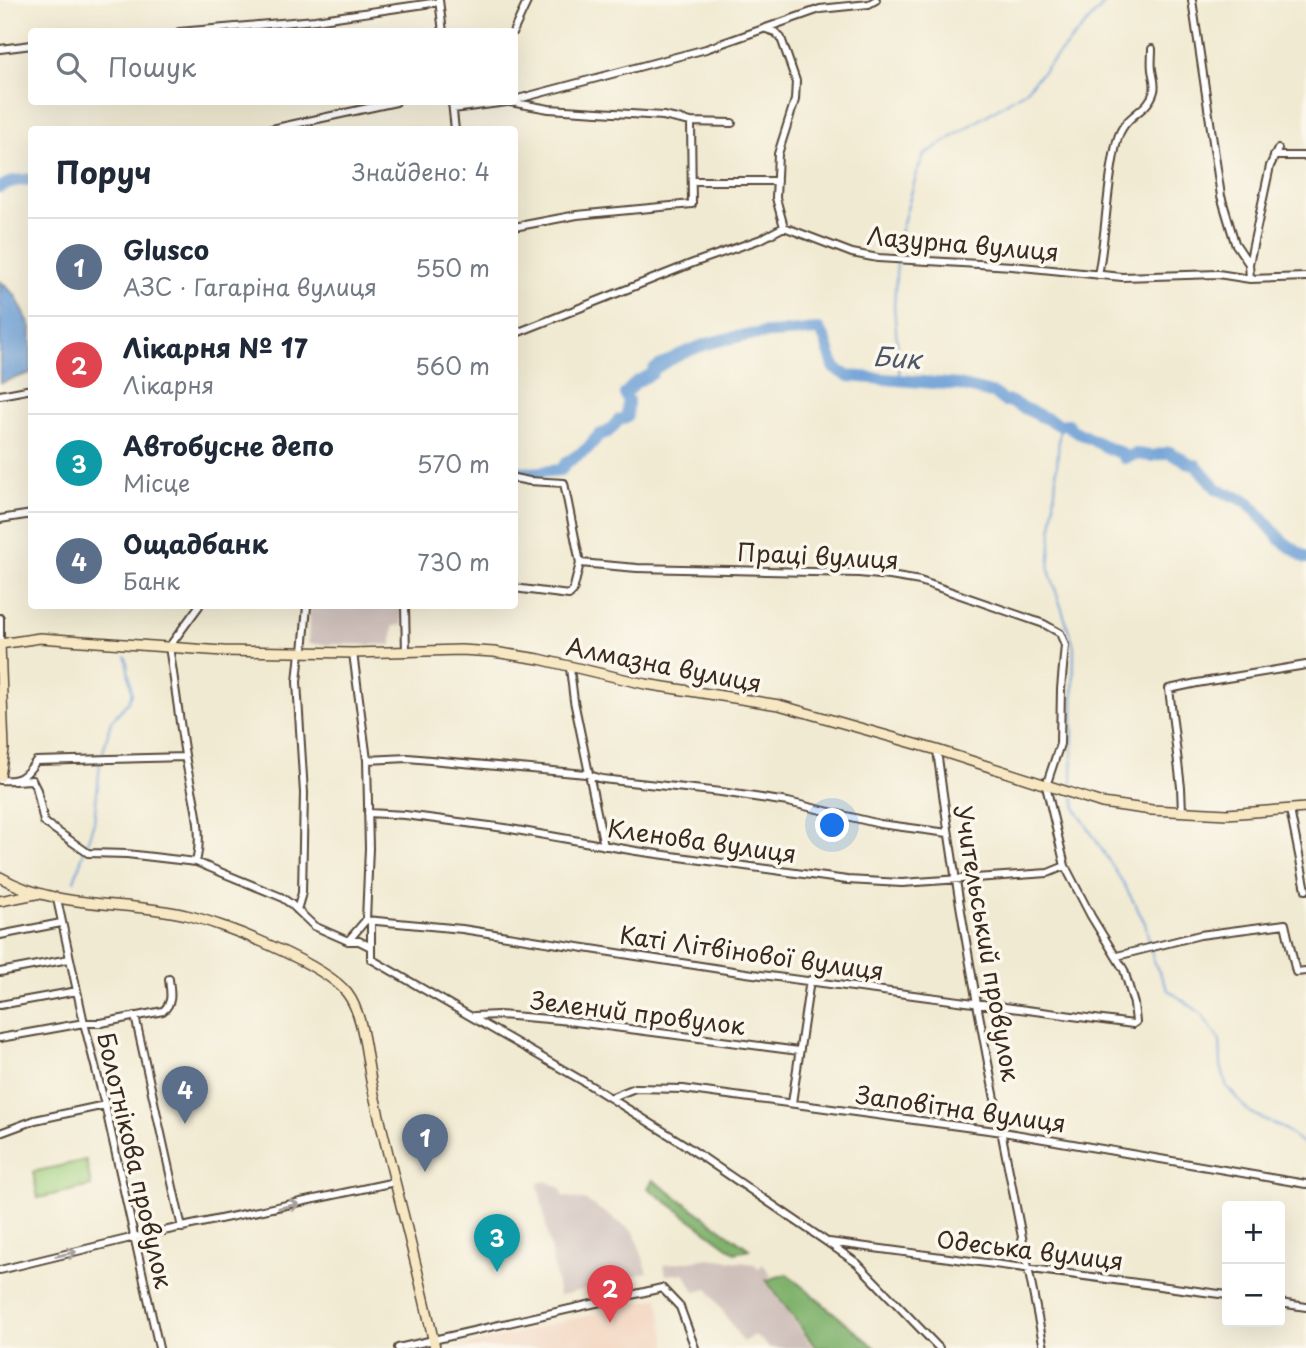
<!DOCTYPE html>
<html lang="uk">
<meta charset="utf-8">
<style>
:root{--surface:#fff;--page:#f2f2f3;--text:#1f2937;--muted:#747a83;--line:#e0e1e3;--accent:#0b8043}
body{margin:0;font-family:"Playpen Sans",sans-serif;background:var(--page);color:var(--text)}
.controls{position:absolute;right:21px;bottom:21px;display:grid;overflow:hidden;border-radius:7px;box-shadow:0 7px 28px #0002}
.controls button{width:63px;height:63px;display:grid;place-items:center;padding:0;border:0;border-bottom:2px solid var(--line);background:var(--surface);color:var(--text);font:35px sans-serif}
.you{position:absolute;left:833px;top:826px;width:24px;height:24px;margin:-18px;border:5px solid #fff;border-radius:50%;background:#1a73e8;box-shadow:0 0 0 10px #1a73e833}
.badge{display:grid;place-items:center;width:46px;height:46px;border-radius:50%;background:var(--accent);color:#fff;font-size:23px;font-weight:700}
.pin{position:absolute;translate:-50% -58px;filter:drop-shadow(0 2px 4px #0008)}
.pin::after{content:'';position:absolute;top:37px;width:24px;height:21px;background:inherit;clip-path:polygon(0 0,100% 0,50% 100%)}
.list{margin:0;padding:0;list-style:none}
h2{display:flex;justify-content:space-between;align-items:center;height:91px;margin:0;padding:0 28px;font-size:30px}
h2 small{font-size:23px;font-weight:400;color:var(--muted)}
.list li{display:grid;grid-template-columns:46px 1fr auto;gap:21px;align-items:center;box-sizing:border-box;height:98px;padding:0 28px;border-top:2px solid var(--line)}
.list b{display:block;font-size:26px;white-space:nowrap}
.list p{margin:0;font-size:23px;white-space:nowrap;color:var(--muted)}
.list em{font-size:23px;font-style:normal;color:var(--muted)}
.icon{flex:none;width:38px;height:38px;fill:none;stroke:currentColor;stroke-width:2;stroke-linecap:round;stroke-linejoin:round}
.map{position:relative;flex:none;width:1306px;height:1348px;overflow:hidden}
.search{position:absolute;background:var(--surface);box-shadow:0 7px 28px #0002;left:28px;top:28px;width:490px;height:77px;display:flex;align-items:center;gap:18px;box-sizing:border-box;padding:0 24px;border-radius:7px;color:var(--muted);font-size:26px}
.panel{position:absolute;background:var(--surface);box-shadow:0 7px 28px #0002;left:28px;top:126px;width:490px;height:483px;border-radius:7px}
.map>svg:first-child{display:block}
.built{fill:#f3d4bf}
.industrial{fill:#cfc0bb}
.green{fill:#a1d07e;stroke:#6e7d4e;stroke-width:2}
.forest{fill:#80b26d;stroke:#5e6e46;stroke-width:2}
.water{fill:#699dd5;stroke:#52647a;stroke-width:2}
.lines{fill:none;stroke-linecap:round;stroke-linejoin:round}
.stream{stroke:#699dd5;stroke-width:2}
.river{stroke:#699dd5;stroke-width:12}
.minor-casing{stroke:#564739;stroke-width:10}
.secondary-casing{stroke:#564739;stroke-width:12}
.minor{stroke:#fff;stroke-width:6}
.secondary{stroke:#f7e8c3;stroke-width:9}
.oneway{stroke:#a79f9a}
.labels{text-anchor:middle;dominant-baseline:central;stroke-width:7;stroke-linejoin:round;paint-order:stroke}
.street-label{font-size:24px;fill:#3b2a1e;stroke:#fbf7ec}
.water-label{font-size:26px;font-style:italic;fill:#4d5867;stroke:#fbf7ec}
</style>
<div class="map">
<svg width="1306" height="1348" viewBox="0 0 1306 1348">
<rect width="100%" height="100%" fill="#fbf7ec"/>
<filter id="ink" filterUnits="userSpaceOnUse"><feTurbulence type="fractalNoise" baseFrequency=".0143" numOctaves="2"/><feDisplacementMap in="SourceGraphic" scale="14" xChannelSelector="R" yChannelSelector="G"/><feConvolveMatrix kernelMatrix="1 2 1 2 8 2 1 2 1" color-interpolation-filters="sRGB"/></filter>
<filter id="wash" filterUnits="userSpaceOnUse"><feTurbulence type="fractalNoise" baseFrequency=".00686" numOctaves="4" result="noise"/><feDisplacementMap in="SourceGraphic" scale="28" xChannelSelector="R" yChannelSelector="G"/><feGaussianBlur stdDeviation="1.57" result="paint"/><feColorMatrix in="noise" values="0 0 0 0 0 0 0 0 0 0 0 0 0 0 0 0 0 1.4 0 .05"/><feComposite in="paint" operator="in"/></filter>
<g filter="url(#wash)">
<rect width="100%" height="100%" fill="#f1ead2"/>
<path class="built" d="M658,1298L667,1348H458Z"/>
<path class="industrial" d="M310,606H401L402,625L393,626L392,645L308,644Z
M546,1181L561,1188L563,1196L587,1201L634,1232L648,1272L559,1296L538,1183Z
M709,1258L755,1264L758,1269L763,1264L771,1275L764,1280L813,1348H770L755,1335L743,1342L708,1289L695,1292L684,1273L666,1275L664,1265Z"/>
<path class="green" d="M86,1160L91,1186L38,1198L33,1172Z"/>
<path class="forest" d="M653,1180L749,1249L736,1253L648,1188Z
M787,1274L876,1348H816L766,1280Z"/>
<path class="water" d="M0,281L15,295L31,327V373L0,383Z"/>
<g class="lines">
<path class="stream" d="M918,169L924,155L1025,91L1108,0
M897,257L899,237L917,173
M897,262L894,306L900,380
M1060,425L1049,570L1074,646L1072,789
M102,756L111,721L128,702L132,694L126,657
M1074,798L1076,809L1125,886L1145,923L1154,962L1168,990L1201,1013L1220,1041L1221,1066L1227,1087L1249,1112L1286,1130L1306,1146
M74,881L94,822L100,763"/>
<path class="river" d="M0,187L14,181L32,179
M514,470L530,473L561,470L566,463L587,449L599,435L608,432L619,420L627,417L628,401L625,394L636,382L652,374L653,370C709,333 755,334 819,330L825,339L835,369L849,376L959,385L995,394L1004,401H1009L1060,425L1068,424L1071,429L1110,449L1121,453L1124,458L1136,454L1152,456L1170,452L1173,455C1183,456 1187,465 1196,465L1217,489L1248,502L1282,541L1306,558"/>
</g>
</g>
<g filter="url(#ink)">
<g class="lines">
<defs>
<path id="minor" d="M439,0L443,32
M1192,0L1221,196L1235,243L1249,264L1250,279
M766,29L775,32L781,38L796,81L795,100L778,154L776,198L784,227
M179,32L315,20L439,2
M513,32L528,0
M0,49L32,45
M514,100L706,49L820,9L869,4L876,0
M452,102L455,130
M510,102L549,109L663,116L691,122L692,204L577,215L514,227
M453,109L507,102
M691,122L732,123
M267,130L396,102
M1274,156H1306
M693,181H777
M1249,264L1270,166L1278,149
M1098,275C1107,230 1106,185 1117,141C1124,113 1148,113 1154,91C1156,84 1153,77 1152,70C1151,63 1152,56 1152,49
M514,334L693,263L761,239L784,227L852,253L878,258L1012,266L1122,277L1218,274L1250,279L1306,277
M0,395L32,389
M514,478L529,481L564,483L580,563
M0,519L32,514
M514,588L569,595L573,591L580,563L637,568L859,573L890,576L920,581L1044,624L1060,633L1065,645L1061,689L1060,744L1046,786L1065,866
M405,606L406,653
M0,618V644
M303,652L307,606
M570,668L574,701L604,846
M937,750C963,951 1005,1150 1044,1348
M367,760L408,758L586,774L602,779L721,792L788,802L880,824L948,833
M0,780C19,782 25,777 36,761L185,757
M14,781L32,780L37,790L44,822L88,853L127,854L196,862L281,897L291,904L314,926L348,941H359L371,947V959L588,1084L682,1143L827,1242L857,1263L939,1348
M1290,810L1306,890
M1182,812L1181,787L1169,689L1197,683L1306,665
M196,862C205,827 190,789 185,755C179,719 175,683 169,647L199,606
M57,899L84,1023H101L163,1011C174,1002 170,991 169,979
M297,910L302,893L304,793L297,682L300,652
M366,920L462,929L746,973L1133,1024L1136,1022L1134,1004L1124,970L1091,916L1065,866L1048,873L902,883L847,880L636,851L505,828L405,815L368,813
M0,935L61,923
M348,941L366,920L369,848L367,760L353,653
M371,947V921
M1117,956L1200,935L1285,924L1296,972L1306,971
M0,972L69,959
M0,1005L77,991
M135,1016L182,1228
M474,1016L499,1015L560,1020L799,1051
M0,1038L84,1023L105,1105L159,1348
M610,1098L635,1088L683,1089L1003,1132L1306,1184
M792,1103L810,980
M0,1133L35,1120L105,1105
M829,1242L1227,1295
M0,1270L135,1237L395,1182
M1280,1303L1306,1307
M398,1348L662,1288L680,1307L695,1348"/>
<path id="secondary" d="M0,777L4,749L0,644L40,638L223,651L353,653L461,650L494,652L539,659L645,684L779,705L937,750L1102,803L1152,810L1227,814L1306,808
M0,877C56,910 125,900 186,915C222,923 325,964 347,993C365,1016 366,1062 373,1090C392,1176 417,1261 435,1348
M0,901L36,894"/>
</defs>
<use href="#minor" class="minor-casing"/>
<use href="#secondary" class="secondary-casing"/>
<use href="#minor" class="minor"/>
<use href="#secondary" class="secondary"/>
</g>
<defs><path id="oneway-shaft" d="M-6 0H5M1.5-3L5.5 0L1.5 3" fill="none" stroke-width="1.6" stroke-linecap="round" stroke-linejoin="round" transform="scale(1.75)"/></defs>
<g class="oneway">
<use href="#oneway-shaft" transform="translate(289 1206) rotate(-12)"/>
<use href="#oneway-shaft" transform="translate(66 1254) rotate(-13)"/>
</g>
</g>
<g class="labels">
<g class="street-label">
<text transform="translate(963 243) rotate(5)">Лазурна вулиця</text>
<text transform="translate(818 555) rotate(3)">Праці вулиця</text>
<text transform="translate(664 664) rotate(11)">Алмазна вулиця</text>
<text transform="translate(702 840) rotate(8)">Кленова вулиця</text>
<text transform="translate(988 943) rotate(80)">Учительський провулок</text>
<text transform="translate(752 952) rotate(8)">Каті Літвінової вулиця</text>
<text transform="translate(638 1012) rotate(7)">Зелений провулок</text>
<text transform="translate(961 1108) rotate(8)">Заповітна вулиця</text>
<text transform="translate(136 1160) rotate(77)">Болотнікова провулок</text>
<text transform="translate(1030 1249) rotate(7)">Одеська вулиця</text>
</g>
<g class="water-label">
<text transform="translate(897 357) rotate(4)">Бик</text>
</g>
</g>
</svg>
<div class="controls">
<button>+</button>
<button>−</button>
</div>
<div class="you"></div>
<div class="pin badge" style="left:425px;top:1172px;background:#5c6f8a">1</div>
<div class="pin badge" style="left:610px;top:1323px;background:#e0444e">2</div>
<div class="pin badge" style="left:497px;top:1272px;background:#0f9aa8">3</div>
<div class="pin badge" style="left:185px;top:1124px;background:#5c6f8a">4</div>
<div class="search"><svg class="icon" aria-label="search" viewBox="0 0 24 24"><circle cx="10" cy="10" r="6"/><path d="M15 15l6 6"/></svg>Пошук</div>
<section class="panel">
<h2>Поруч<small>Знайдено: 4</small></h2>
<ul class="list">
<li><span class="badge" style="background:#5c6f8a">1</span><div><b>Glusco</b><p>АЗС · Гагаріна вулиця</p></div><em>550 m</em></li>
<li><span class="badge" style="background:#e0444e">2</span><div><b>Лікарня № 17</b><p>Лікарня</p></div><em>560 m</em></li>
<li><span class="badge" style="background:#0f9aa8">3</span><div><b>Автобусне депо</b><p>Місце</p></div><em>570 m</em></li>
<li><span class="badge" style="background:#5c6f8a">4</span><div><b>Ощадбанк</b><p>Банк</p></div><em>730 m</em></li>
</ul>
</section>
</div>
